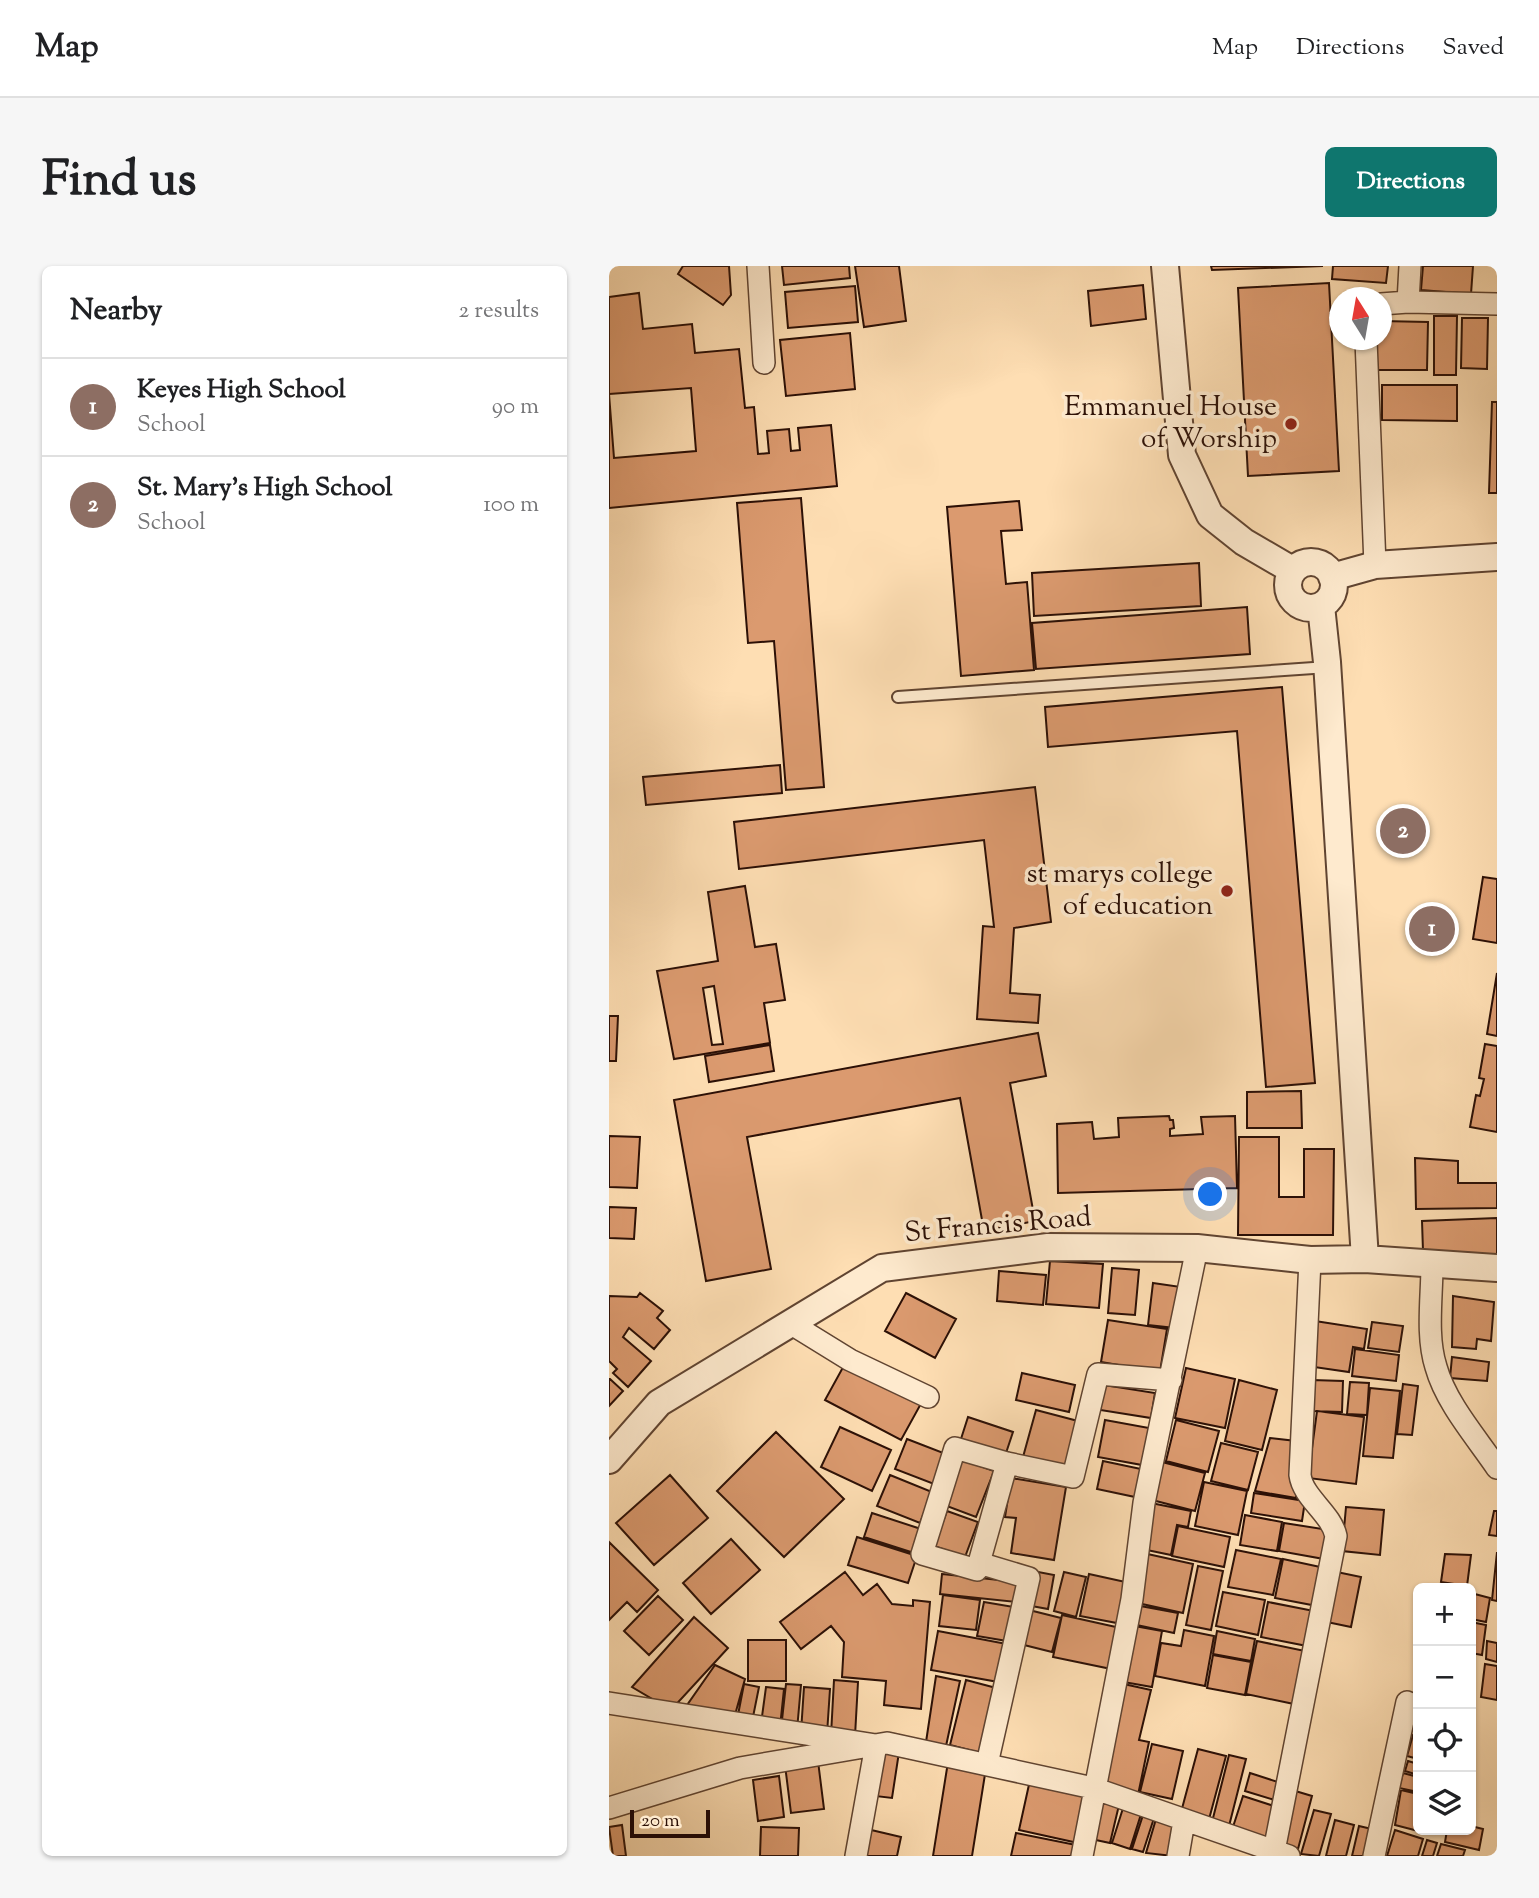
<!DOCTYPE html>
<meta charset="utf-8">
<style>
:root{--surface:#fff;--page:#f6f6f6;--text:#202124;--muted:#757577;--line:#e0e0e0;--accent:#0f766e}
body{margin:0;font-family:"Sorts Mill Goudy",serif;background:var(--page);color:var(--text)}
.controls{position:absolute;right:21px;bottom:21px;display:grid;overflow:hidden;border-radius:10px;box-shadow:0 2px 5px #0004}
.controls button{width:63px;height:63px;display:grid;place-items:center;padding:0;border:0;border-bottom:2px solid var(--line);background:var(--surface);color:var(--text);font:35px sans-serif}
.compass{position:absolute;left:720px;top:21px;width:63px;height:63px;border-radius:50%;background:var(--surface);box-shadow:0 2px 5px #0004;rotate:349deg}
.scale{position:absolute;left:21px;bottom:18px;width:80px;box-sizing:border-box;padding-left:7px;border:4px solid #2c1006;border-top:0;font-size:19px;line-height:24px;white-space:nowrap;color:#2c1006;-webkit-text-stroke:5px #feeace;paint-order:stroke}
.you{position:absolute;left:602px;top:929px;width:24px;height:24px;margin:-18px;border:5px solid #fff;border-radius:50%;background:#1a73e8;box-shadow:0 0 0 10px #1a73e833}
.badge{display:grid;place-items:center;width:46px;height:46px;border-radius:50%;background:var(--accent);color:#fff;font-size:23px;font-weight:700}
.pin{position:absolute;translate:-50% -50%;border:4px solid #fff;box-shadow:0 2px 7px #0006}
.list{margin:0;padding:0;list-style:none}
h2{display:flex;justify-content:space-between;align-items:center;height:91px;margin:0;padding:0 28px;font-size:30px}
h2 small{font-size:23px;font-weight:400;color:var(--muted)}
.list li{display:grid;grid-template-columns:46px 1fr auto;gap:21px;align-items:center;box-sizing:border-box;height:98px;padding:0 28px;border-top:2px solid var(--line)}
.list b{display:block;font-size:26px;white-space:nowrap}
.list p{margin:0;font-size:23px;white-space:nowrap;color:var(--muted)}
.list em{font-size:23px;font-style:normal;color:var(--muted)}
.icon{flex:none;width:38px;height:38px;fill:none;stroke:currentColor;stroke-width:2;stroke-linecap:round;stroke-linejoin:round}
.map{position:relative;flex:none;width:888px;height:1590px;overflow:hidden;border-radius:10px}
header{display:flex;align-items:center;gap:42px;box-sizing:border-box;height:98px;padding:0 35px;background:var(--surface);border-bottom:2px solid var(--line)}
header strong{font-size:33px}
nav{display:flex;gap:38px;margin-inline-start:auto;font-size:24px}
.intro{display:flex;align-items:center;justify-content:space-between;box-sizing:border-box;height:168px;padding:0 42px}
h1{margin:0;font-size:49px}
.button{padding:18px 32px;border-radius:10px;background:var(--accent);color:#fff;font-size:24px;font-weight:700}
main{display:flex;gap:42px;padding:0 42px}
aside{flex:1;background:var(--surface);border-radius:10px;box-shadow:0 2px 5px #0004}
.map>svg:first-child{display:block}
.building{fill:#db9a6f;stroke:#2c1006;stroke-width:2;fill-rule:evenodd}
.lines{fill:none;stroke-linecap:round;stroke-linejoin:round}
.service-casing{stroke:#604431;stroke-width:14}
.minor-casing{stroke:#604431;stroke-width:24}
.tertiary-casing{stroke:#604431;stroke-width:30}
.service{stroke:#feeace;stroke-width:10}
.minor{stroke:#feeace;stroke-width:21}
.tertiary{stroke:#feeace;stroke-width:26}
.poi-dot{fill:#8f2418;stroke:#feeace;stroke-width:2.5}
.labels{text-anchor:middle;dominant-baseline:central;stroke-width:7;stroke-linejoin:round;paint-order:stroke}
.poi-label{font-size:28px;fill:#2c1006;stroke:#feeace;text-anchor:end}
.street-label{font-size:28px;fill:#2c1006;stroke:#feeace}
</style>
<header>
<strong>Map</strong>
<nav><a>Map</a><a>Directions</a><a>Saved</a></nav>
</header>
<div class="intro"><h1>Find us</h1><a class="button">Directions</a></div>
<main>
<aside>
<h2>Nearby<small>2 results</small></h2>
<ul class="list">
<li><span class="badge" style="background:#8d6e63">1</span><div><b>Keyes High School</b><p>School</p></div><em>90 m</em></li>
<li><span class="badge" style="background:#8d6e63">2</span><div><b>St. Mary's High School</b><p>School</p></div><em>100 m</em></li>
</ul>
</aside>
<div class="map">
<svg width="888" height="1590" viewBox="0 0 888 1590">
<rect width="100%" height="100%" fill="#fedeb3"/>
<filter id="stains"><feTurbulence type="fractalNoise" baseFrequency=".00286" numOctaves="4"/><feColorMatrix values="0 0 0 0 .2 0 0 0 0 .09 0 0 0 0 .02 0 0 0 .5 -.17"/></filter>
<radialGradient id="worn" r=".72"><stop offset=".6" stop-color="#630" stop-opacity="0"/><stop offset="1" stop-color="#630" stop-opacity=".3"/></radialGradient>
<path class="building" d="M74,0H120L122,29L114,39L69,8Z
M173,0H240L241,12L175,19Z
M246,0H290L297,55L255,61Z
M602,0H714L603,4Z
M724,0H779L777,17L723,13Z
M814,0H864L862,28L812,24Z
M720,17L730,205L639,210L629,22Z
M534,19L537,53L482,60L479,25Z
M246,20L249,56L179,62L176,26Z
M30,27L34,63L83,58L86,87L130,83L136,142L145,141L149,188L160,187L158,165L180,163L182,185L191,184L189,162L222,159L228,220L0,242V31ZM82,122L87,185L5,192L0,128Z
M825,50H848L847,109H825Z
M853,52H879L878,103L852,102Z
M772,55L819,56L818,104H767V74H772Z
M241,67L246,123L177,130L171,74Z
M773,119H848V155L773,154Z
M883,136H888V227H880Z
M192,232L215,521L177,524L165,375L139,377L128,237Z
M410,235L413,264L392,265L397,318L418,316L425,404L352,410L338,241Z
M590,297L592,340L425,350L423,307Z
M638,341L641,388L427,403L423,357Z
M673,421L706,817L657,821L628,465L439,481L436,441Z
M171,499L173,527L37,539L34,511Z
M426,521L442,656L405,662L401,727L431,729L429,757L368,753L374,660L385,661L375,574L130,603L125,556Z
M874,611L888,613V677L864,673Z
M136,620L146,681L167,678L176,734L155,737L161,777L65,793L48,705L109,695L99,626ZM105,720L114,778L103,779L94,722Z
M888,707V770L878,768Z
M0,750H9L7,795H0Z
M429,767L437,810L401,817L426,955L375,965L351,832L138,871L162,1003L97,1015L65,834Z
M876,778L888,780V866L861,861L867,829L871,830L875,813L870,812Z
M161,779L165,805L100,816L96,790Z
M692,825L693,862H638V826Z
M560,850L561,854H564L565,862L561,863V870L594,868L592,851L626,850L628,922L449,927L448,858L483,856L485,873L510,871L509,852Z
M0,870L31,871L28,922L0,921Z
M630,871H670V931H695V883H725L724,969H629Z
M806,892L849,895V917H888V942L807,943Z
M0,941L27,942L25,973L0,972Z
M888,952V990L814,985L813,955Z
M441,995L494,998L490,1042L437,1038Z
M503,1002L530,1004L526,1049L499,1047Z
M390,1005L437,1009L434,1039L388,1035Z
M544,1017L572,1021L566,1062L539,1059Z
M31,1027L54,1045L48,1052L61,1064L45,1083L20,1062L14,1071L42,1095L19,1121L4,1107L8,1103L0,1095V1030L28,1031Z
M297,1027L347,1053L326,1092L276,1065Z
M844,1030L885,1036L882,1075L868,1073L867,1083L843,1081Z
M499,1054L558,1063L551,1106L492,1096Z
M706,1055L758,1063L755,1083L744,1081L740,1106L698,1100Z
M763,1056L794,1060L790,1086L759,1082Z
M746,1083L790,1089L787,1115L743,1110Z
M843,1091L880,1096L878,1115L841,1112Z
M238,1094L314,1134L292,1174L216,1134Z
M577,1102L626,1113L616,1162L566,1152Z
M413,1107L466,1119L460,1146L407,1134Z
M1,1113L14,1125L0,1140V1113Z
M630,1114L668,1124L653,1184L616,1175Z
M703,1114L734,1115L733,1146L702,1145Z
M741,1116L760,1117L758,1149L738,1148Z
M489,1118L546,1127L542,1152L485,1143Z
M794,1118L809,1120L803,1169L788,1168Z
M761,1122L791,1125L784,1192L754,1190Z
M427,1144L469,1155L456,1202L414,1191Z
M708,1145L755,1151L747,1218L699,1212Z
M359,1151L404,1166L396,1190L351,1176Z
M496,1154L540,1162L533,1199L489,1191Z
M567,1154L610,1165L599,1206L557,1195Z
M231,1161L282,1184L263,1225L212,1201Z
M167,1166L235,1233L175,1291L108,1225Z
M661,1172L687,1175L692,1204L687,1232L646,1225Z
M298,1173L337,1188L325,1218L286,1203Z
M612,1177L649,1186L639,1224L602,1215Z
M352,1193L385,1205L367,1251L335,1239Z
M494,1195L532,1203L526,1231L488,1223Z
M553,1196L596,1207L586,1245L543,1234Z
M61,1209L99,1252L45,1299L7,1257Z
M281,1209L323,1226L311,1257L268,1240Z
M402,1212L457,1221L445,1294L402,1287L407,1252L396,1251Z
M595,1216L638,1225L629,1269L586,1260Z
M645,1227L696,1235L693,1255L642,1247Z
M542,1237L582,1245L579,1261L568,1259L562,1289L533,1283Z
M737,1241L775,1244L771,1289L733,1285Z
M338,1245L369,1256L356,1291L325,1280Z
M885,1245H888V1270L880,1269Z
M263,1247L312,1263L305,1287L255,1271Z
M636,1249L673,1256L668,1285L631,1279Z
M675,1257L720,1264L715,1293L670,1285Z
M569,1260L621,1271L615,1301L563,1290Z
M248,1271L308,1290L299,1317L239,1299Z
M122,1273L151,1304L102,1348L74,1317Z
M0,1276L49,1324L28,1346L18,1336L0,1354Z
M627,1284L672,1293L664,1329L619,1321Z
M888,1286V1335L883,1334Z
M534,1287L584,1298L574,1347L524,1336Z
M836,1288L862,1289L858,1320L832,1316Z
M674,1293L716,1302L708,1340L666,1332Z
M589,1300L614,1305L602,1364L577,1359Z
M424,1305L445,1309L439,1343L417,1339Z
M723,1305L752,1311L742,1361L713,1355Z
M236,1306L254,1329L268,1318L283,1338L304,1340V1334L321,1336L312,1443L275,1439L277,1415L233,1411L235,1376L222,1360L192,1383L171,1356Z
M455,1306L477,1311L467,1351L445,1345Z
M333,1308L409,1316L407,1336L331,1328Z
M480,1308L521,1317L513,1358L471,1350Z
M614,1326L656,1334L649,1369L607,1360Z
M862,1327L881,1332L877,1356L862,1353Z
M334,1329L371,1334L367,1364L330,1360Z
M49,1330L74,1354L40,1389L15,1365Z
M375,1336L410,1342L404,1376L368,1370Z
M659,1336L705,1345L698,1380L652,1371Z
M526,1339L569,1347L565,1367L523,1358Z
M420,1344L452,1352L443,1386L411,1378Z
M453,1349L516,1363L507,1404L444,1391Z
M85,1351L119,1382L62,1444L23,1421Z
M862,1356L877,1359L873,1389L862,1387Z
M520,1359L553,1365L543,1421L509,1415Z
M575,1364L605,1370L596,1420L546,1410L552,1377L572,1380Z
M329,1365L403,1379L395,1417L322,1404Z
M608,1365L646,1373L642,1395L604,1388Z
M139,1374H177V1415H139Z
M648,1375L696,1385L685,1438L637,1428Z
M878,1375L888,1377V1396L877,1393Z
M604,1389L642,1396L636,1429L598,1422Z
M876,1398L888,1400V1434L872,1431Z
M106,1399L136,1413L124,1456L76,1442Z
M327,1410L351,1415L337,1480L317,1476Z
M225,1414L249,1416L246,1470L222,1469Z
M357,1414L391,1423L375,1488L341,1479Z
M510,1417L542,1424L530,1474L540,1476L529,1529L487,1519Z
M135,1418L150,1421L143,1456L128,1454Z
M177,1418L192,1419L188,1464L172,1463Z
M157,1421L175,1423L171,1461L152,1458Z
M195,1421L221,1423L218,1468L192,1466Z
M804,1469L809,1470V1493L798,1490Z
M543,1478L574,1485L563,1533L531,1526Z
M273,1483L290,1486L283,1532L266,1530Z
M589,1483L617,1490L599,1557L571,1550Z
M620,1489L637,1493L619,1564L602,1560Z
M209,1495L215,1543L182,1547L176,1499Z
M799,1495L809,1498V1509L796,1505Z
M339,1496L377,1502L363,1590H324Z
M641,1507L678,1519L672,1536L636,1525Z
M794,1507L809,1511V1526L790,1522Z
M170,1510L175,1551L149,1555L144,1514Z
M421,1514L480,1528L469,1577L410,1564Z
M683,1524L703,1530L689,1583L668,1577Z
M792,1524L809,1528V1564H818L817,1567L786,1559Z
M634,1530L671,1542L660,1575L623,1564Z
M490,1535L510,1539L501,1577L482,1573Z
M515,1539L533,1545L521,1583L503,1577Z
M705,1544L722,1548L710,1590L692,1588Z
M534,1549L545,1552L534,1586L523,1583Z
M547,1553L573,1561L564,1590L537,1587Z
M726,1554L745,1559L737,1590H717Z
M13,1559L17,1590H4L0,1561Z
M750,1560L767,1564L760,1590H743Z
M862,1560L874,1563L870,1584L836,1576L838,1564H862Z
M152,1561L190,1562L189,1590H151Z
M258,1563L292,1571L288,1590H252Z
M786,1564L814,1573L809,1590H778Z
M407,1567L472,1580L470,1590H402Z
M818,1574L828,1577L824,1590H813Z
M832,1578L856,1584L854,1590H828Z"/>
<g class="lines">
<defs>
<path id="service" d="M289,431L719,401"/>
<path id="minor" d="M149,0L155,97
M799,36L888,38
M772,38L799,36L801,0
M757,74L766,299
M823,999C823,1031 817,1070 827,1101C837,1137 867,1171 888,1202
M181,1057L241,1094L319,1131
M398,1197L368,1304L313,1288L346,1182L398,1197L464,1211L489,1108L562,1114
M370,1297L420,1312L378,1498
M0,1437L267,1479L247,1590
M0,1542L131,1502L278,1477L484,1522L680,1590
M473,1590L523,1333L535,1237L588,982
M569,1590L575,1555
M664,1590L727,1270C722,1247 694,1232 691,1209L701,994
M765,1590L798,1436"/>
<path id="tertiary" d="M556,0L573,189L601,249L635,276L683,304
M679 319a23 23 0 1 1 46 0a23 23 0 1 1-46 0Z
M723,311L766,299L888,291
M712,340L718,396L756,993
M0,1194L50,1137L273,1002L439,981L588,982L701,994L756,993L888,1002"/>
</defs>
<use href="#service" class="service-casing"/>
<use href="#minor" class="minor-casing"/>
<use href="#tertiary" class="tertiary-casing"/>
<use href="#service" class="service"/>
<use href="#minor" class="minor"/>
<use href="#tertiary" class="tertiary"/>
</g>
<g class="poi-dot">
<circle cx="682" cy="158" r="7"/>
<circle cx="618" cy="625" r="7"/>
</g>
<g class="labels">
<g class="poi-label">
<text x="668" y="142">Emmanuel House<tspan x="668" dy="32">of Worship</tspan></text>
<text x="604" y="609">st marys college<tspan x="604" dy="32">of education</tspan></text>
</g>
<g class="street-label">
<text transform="translate(389 960) rotate(-5)">St Francis Road</text>
</g>
</g>
<rect width="100%" height="100%" filter="url(#stains)"/>
<rect width="100%" height="100%" fill="url(#worn)"/>
</svg>
<div class="controls">
<button>+</button>
<button>−</button>
<button><svg class="icon" aria-label="locate" viewBox="0 0 24 24"><circle cx="12" cy="12" r="6"/><path d="M12 2v4M12 18v4M2 12h4M18 12h4"/></svg></button>
<button><svg class="icon" aria-label="layers" viewBox="0 0 24 24"><path d="M12 4l9 5-9 5-9-5zM3 14l9 5 9-5"/></svg></button>
</div>
<svg class="compass" viewBox="-18 -18 36 36"><path d="M0-13l5 13h-10z" fill="#e53935"/><path d="M0 13l5-13h-10z" fill="#757577"/></svg>
<div class="scale">20 m</div>
<div class="you"></div>
<div class="pin badge" style="left:823px;top:663px;background:#8d6e63">1</div>
<div class="pin badge" style="left:794px;top:565px;background:#8d6e63">2</div>
</div>
</main>
